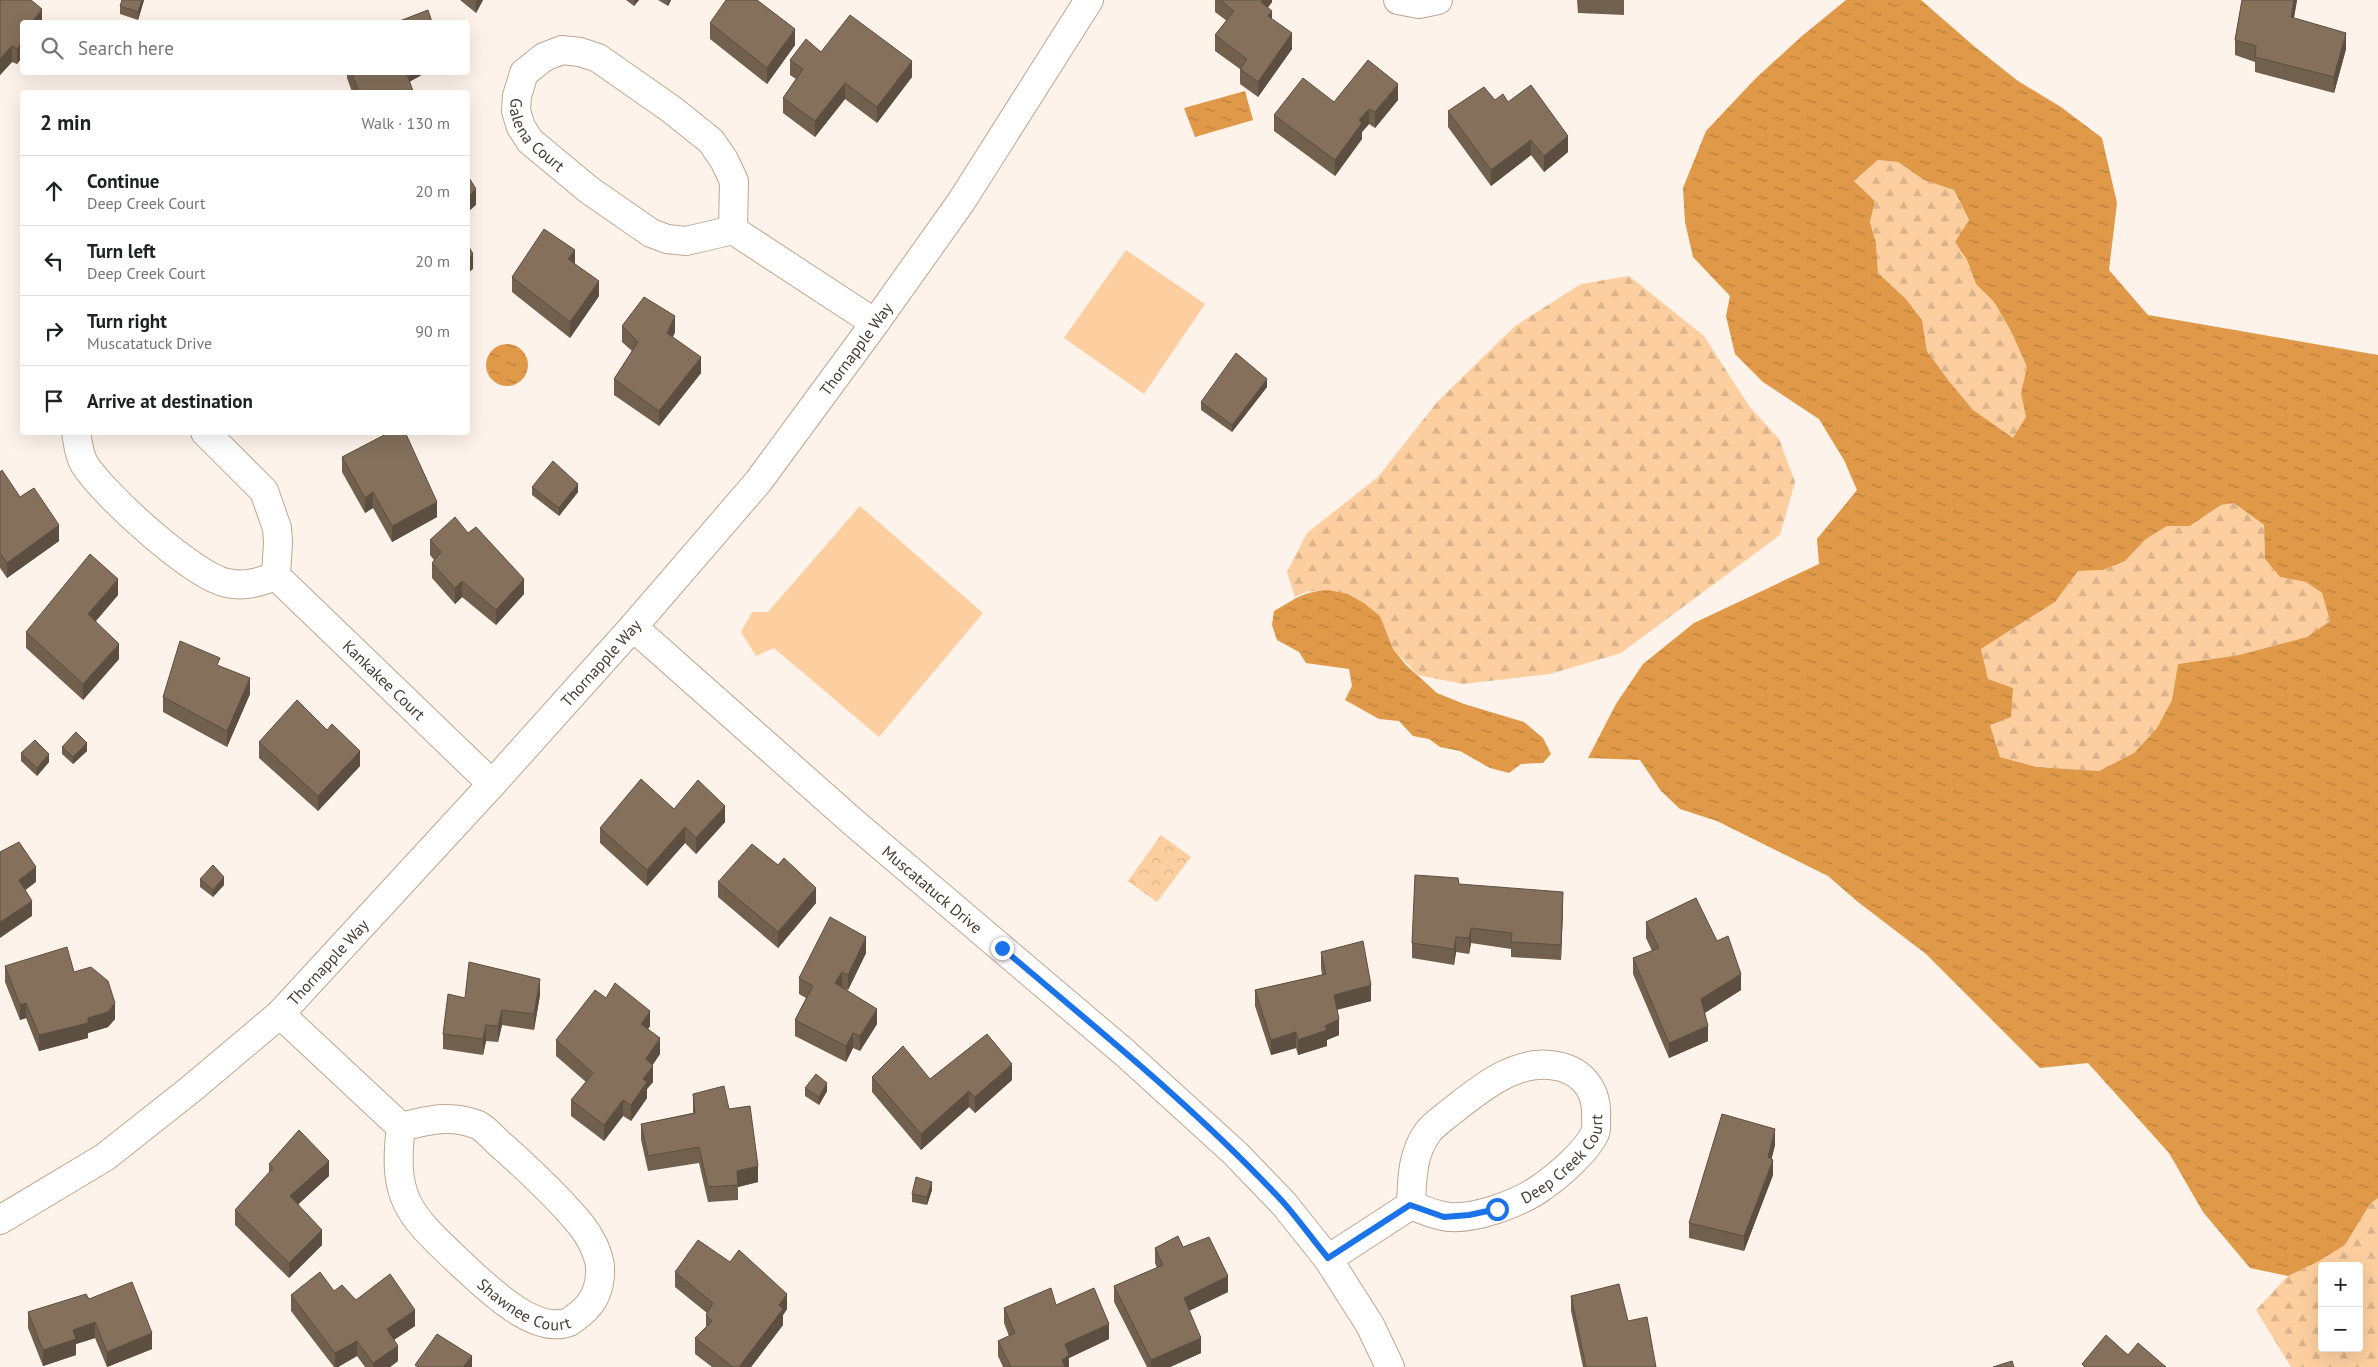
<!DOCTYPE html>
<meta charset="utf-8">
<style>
:root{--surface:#fff;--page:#f2f2f2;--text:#202124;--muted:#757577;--line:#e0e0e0}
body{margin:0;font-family:"PT Sans",sans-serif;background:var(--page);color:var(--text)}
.controls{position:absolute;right:15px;bottom:15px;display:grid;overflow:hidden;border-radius:5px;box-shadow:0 5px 20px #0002}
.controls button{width:45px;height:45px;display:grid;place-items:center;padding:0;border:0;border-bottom:1px solid var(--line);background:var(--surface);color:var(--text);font:25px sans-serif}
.stop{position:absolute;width:15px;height:15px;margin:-11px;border:4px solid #1a73e8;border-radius:50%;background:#fff}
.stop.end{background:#1a73e8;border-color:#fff;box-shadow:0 1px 5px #0008}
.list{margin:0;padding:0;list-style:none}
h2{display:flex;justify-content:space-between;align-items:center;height:65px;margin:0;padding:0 20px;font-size:21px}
h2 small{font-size:16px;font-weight:400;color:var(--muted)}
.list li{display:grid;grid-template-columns:32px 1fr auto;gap:15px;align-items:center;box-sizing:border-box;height:70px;padding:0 20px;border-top:1px solid var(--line)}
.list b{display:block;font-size:19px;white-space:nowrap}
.list p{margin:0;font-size:16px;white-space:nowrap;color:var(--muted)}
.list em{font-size:16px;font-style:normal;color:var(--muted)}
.icon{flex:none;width:28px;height:28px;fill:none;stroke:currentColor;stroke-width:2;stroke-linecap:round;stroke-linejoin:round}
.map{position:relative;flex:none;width:2378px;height:1367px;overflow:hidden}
.search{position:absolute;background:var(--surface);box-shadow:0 5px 20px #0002;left:20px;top:20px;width:450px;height:55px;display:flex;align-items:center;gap:12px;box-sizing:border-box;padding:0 18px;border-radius:5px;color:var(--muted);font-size:19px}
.panel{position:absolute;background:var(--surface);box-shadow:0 5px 20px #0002;left:20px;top:90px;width:450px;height:345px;border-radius:5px}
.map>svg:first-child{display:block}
.forest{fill:url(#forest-firs);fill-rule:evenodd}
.park{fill:url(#park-crowns)}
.garden{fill:#fdcfa0}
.water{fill:url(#water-ripples);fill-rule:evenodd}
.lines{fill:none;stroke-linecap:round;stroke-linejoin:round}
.minor-casing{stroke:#bda791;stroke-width:30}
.minor{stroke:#fff;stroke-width:28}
.wall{fill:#72604e}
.shaded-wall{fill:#5c4e40}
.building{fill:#84705b;stroke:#5c4e40}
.route{stroke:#1a73e8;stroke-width:6}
.labels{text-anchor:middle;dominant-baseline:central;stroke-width:5;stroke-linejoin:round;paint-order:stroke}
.street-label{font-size:16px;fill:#443b32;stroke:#fff}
</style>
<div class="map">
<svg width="2378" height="1367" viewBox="0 0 2378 1367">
<defs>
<pattern id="forest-firs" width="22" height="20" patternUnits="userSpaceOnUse" patternTransform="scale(1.25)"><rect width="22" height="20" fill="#fdcfa0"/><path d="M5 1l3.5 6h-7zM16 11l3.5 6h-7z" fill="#dab38a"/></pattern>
<pattern id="park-crowns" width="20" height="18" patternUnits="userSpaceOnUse" patternTransform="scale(1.25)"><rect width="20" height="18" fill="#fdcfa0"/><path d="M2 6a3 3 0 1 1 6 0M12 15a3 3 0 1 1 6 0" fill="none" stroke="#dab38a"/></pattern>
<pattern id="water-ripples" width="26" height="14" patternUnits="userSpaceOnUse" patternTransform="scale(1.25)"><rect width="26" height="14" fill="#e09948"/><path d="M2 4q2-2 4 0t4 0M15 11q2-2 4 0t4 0" fill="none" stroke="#b77e3d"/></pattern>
</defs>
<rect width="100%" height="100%" fill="#fdf3ea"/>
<path class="forest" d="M1878,160L1898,162L1924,180L1954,190L1969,221L1955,242L1967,260L1976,284L1994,302L2011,331L2027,367L2021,393L2026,417L2013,439L1973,410L1949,381L1927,351L1922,320L1906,299L1878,273L1876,243L1870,222L1875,201L1854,181Z
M1629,276L1704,336L1749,406L1779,439L1795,482L1780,535L1621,653L1550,674L1463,684L1418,675L1393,649L1380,616L1364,603L1348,594L1308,591L1295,597L1287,572L1307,533L1378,477L1438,401L1515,326L1581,284Z
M2234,503L2264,525L2265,559L2280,577L2306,582L2322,593L2330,621L2307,637L2239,655L2178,664L2172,700L2157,728L2134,753L2099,771L2037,767L2000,757L1990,725L1988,679L1981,649L2055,602L2078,571L2103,570L2125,561L2146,539L2167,526H2190L2221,505Z
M2378,1198V1367H2291L2256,1310L2288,1276L2319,1261L2345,1245L2370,1204ZM2322,1266H2359V1348H2322Z"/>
<path class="park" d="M1161,835L1191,857L1157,902L1128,881Z"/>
<path class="garden" d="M1126,250L1205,304L1144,394L1064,338Z
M860,506L983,613L879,737L774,648L756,656L741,632L752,612H768Z"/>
<path class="water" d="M1846,0H1921L1975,47L2018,81L2061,107L2102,138L2117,203L2109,270L2148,315L2378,355V1198L2370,1204L2345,1245L2319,1261L2288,1276L2250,1268L2203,1212L2169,1153L2088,1063L2040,1068L1926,954L1858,902L1828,876L1717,821L1680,809L1661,791L1640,760L1588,758L1616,704L1643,664L1694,623L1819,564L1817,539L1857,490L1844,460L1819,419L1763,382L1735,354L1726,316L1730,296L1693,257L1685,222L1683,188L1706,131L1756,78L1802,36ZM1878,160L1898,162L1924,180L1954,190L1969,220L1955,242L1967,260L1976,284L1994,302L2011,331L2027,367L2021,393L2026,417L2013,438L1973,410L1949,381L1927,351L1922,320L1906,299L1878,273L1876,243L1870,222L1875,201L1854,181ZM2234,503L2264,525L2265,559L2280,577L2306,582L2322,593L2330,621L2307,637L2239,655L2178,664L2172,700L2157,728L2134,753L2099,771L2037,767L2000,757L1990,725L2011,717L2013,688L1988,679L1981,649L2055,602L2078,571L2103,570L2125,561L2146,539L2167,526H2190L2221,505Z
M1245,91L1253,120L1195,137L1184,108Z
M486 365a21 21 0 1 1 42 0a21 21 0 1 1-42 0Z
M1328,590L1348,594L1364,603L1380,616L1393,649L1406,665L1437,693L1464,704L1524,722L1543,738L1551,754L1543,763L1521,764L1509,773L1490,768L1460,751L1440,747L1429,739L1413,736L1399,721L1379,719L1345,700L1352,686L1349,669L1306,663L1299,652L1277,640L1272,625L1274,611C1296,599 1301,592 1328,590Z"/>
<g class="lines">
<defs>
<g id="minor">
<path d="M1398,0L1419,4L1438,0"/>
<path id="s1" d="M733,230L734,181L724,160L711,141L671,109L598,58L580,52L562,50L544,57L524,73L517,96L516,111L521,127L530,141L589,190L651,233L667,239L686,241L733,230L875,323"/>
<path d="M76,432C78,443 79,456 85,465C104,495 193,576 227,583C245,587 260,582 276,576"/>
<path d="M205,432L264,491L277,528L278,542L276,576"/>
<path id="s2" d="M276,576L492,784"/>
<path id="s3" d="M633,627L853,822L1125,1053L1236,1154L1284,1204L1328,1259L1370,1325L1390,1367"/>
<path id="s4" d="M280,1014L401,1127C392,1198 408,1214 458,1261C482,1283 533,1336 569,1322C573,1320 578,1315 581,1313C596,1301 601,1285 600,1266C598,1252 590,1236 581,1225C557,1196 529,1170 501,1145C494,1139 486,1129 478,1125C451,1114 428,1120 401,1127"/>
<path id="s5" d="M0,1220L105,1157L191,1089L280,1014L492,784L633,627L758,482L875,323L961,202L1089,0"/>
<path id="s6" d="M1328,1259L1411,1205C1421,1209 1432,1214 1443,1216C1471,1222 1520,1203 1542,1187C1558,1176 1587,1151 1595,1133C1597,1129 1596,1122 1596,1118C1598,1088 1580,1068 1550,1065C1514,1061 1480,1089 1453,1110C1445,1117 1434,1124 1428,1132C1412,1153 1412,1180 1411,1205"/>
</g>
</defs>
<use href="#minor" class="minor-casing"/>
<use href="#minor" class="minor"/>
</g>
<path class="wall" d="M0,0L42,22H22V57L17,64L12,62L0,75Z
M144,0L138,20L120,14V6Z
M460,0H483L476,13Z
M626,0H639L634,6Z
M658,0H671L668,6Z
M1215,0H1272V2L1268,7L1272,19L1292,49L1258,97L1240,84V69L1215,51V35L1227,21L1215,12Z
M1577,0H1624V15L1578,13Z
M2242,0H2297L2294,18L2346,49L2334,93L2255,72V62L2235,55V40Z
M710,23L795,45L767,84L710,39Z
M821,52L912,77L877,123L845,99L815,137L783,113V98L796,79L790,75V60Z
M347,72H427L409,82L413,92H352L347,78Z
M1398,100L1375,128L1369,124L1362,132V139L1335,176L1274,131V115L1334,102Z
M1495,100L1508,102L1568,152L1544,172L1531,155L1491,186L1448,127V111Z
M575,264L599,296L570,338L512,292V277Z
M622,326L675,332L673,337L701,373L659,426L614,395V379L632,351L622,342Z
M1267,387L1232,432L1201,410V402Z
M342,457L437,517L392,542L373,508L365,513L342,472Z
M0,472L20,497L59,541L7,578L0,568Z
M532,487L578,492L559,516L532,495Z
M468,533L524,594L496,625L462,597L455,604L432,578V563L434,560L430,555V540Z
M118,595L96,621L119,659L83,700L26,648V632Z
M220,666L250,694L227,747L163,712V697Z
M259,742L360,766L318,811L259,758Z
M62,747L87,751L73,764L62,754Z
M21,753L49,762L37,776L21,761Z
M674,809L725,822L696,854L685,843L647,886L600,843V828Z
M778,865L816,903L778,948L718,897V882Z
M200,879L224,885L213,897L200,887Z
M1459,884L1563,908L1561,960L1511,957V949L1471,943L1469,954L1456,952L1454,965L1412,958V943Z
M1646,922L1741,990L1705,1013L1708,1041L1669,1058L1633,974V958L1652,951L1646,938Z
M1321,952L1371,1001L1337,1010L1339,1035L1327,1040V1046L1298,1055L1296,1048L1271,1055L1255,1006V990L1322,975L1321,968Z
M866,953L848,990L846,989L877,1024L860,1051L853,1048L846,1062L795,1036V1020L806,998L799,994V978Z
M5,966L74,972L115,1019L108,1027L88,1033V1038L39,1051L26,1018L20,1020L5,982Z
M540,995L534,1030L502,1025L498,1042L486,1041L483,1055L443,1049V1034L465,998Z
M650,1026L648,1029L660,1054L652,1065L653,1082L647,1089V1098L631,1121L623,1116L604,1141L571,1116V1100L586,1082L556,1056V1040Z
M872,1077L930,1079L1012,1080L975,1113L969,1107L921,1150L872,1092Z
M805,1088L827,1091L819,1105L805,1096Z
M693,1094L729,1109L758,1182L738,1187V1200L708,1202L699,1163L648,1171L641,1140V1124L693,1113Z
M1775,1145L1771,1159L1773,1175L1744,1251L1689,1238V1223Z
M269,1164L329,1176L298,1204L322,1245L289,1278L235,1225V1210L269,1173Z
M932,1190L927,1205L912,1202V1194Z
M1183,1247L1228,1292L1189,1311L1201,1353L1170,1367H1147L1114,1302V1286L1157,1268L1155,1263V1248Z
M675,1272L787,1309L783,1315V1325L751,1367H712L695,1354V1338L706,1327V1315L707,1313L675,1287Z
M334,1291L415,1326L394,1340L398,1361L390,1367H365L357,1356L338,1367H334L291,1311V1295Z
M1571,1296L1628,1321L1656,1367H1583L1571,1311Z
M89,1299L152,1349L107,1367L95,1338L76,1344V1355L43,1366L28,1328V1312Z
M1056,1305L1109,1339L1069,1358V1367H1003L998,1356V1341L1009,1336L1004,1323V1308Z"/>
<path class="shaded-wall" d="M142,0H144L138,20V12Z
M476,0H483L476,13Z
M634,0H639L634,6Z
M668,0H671L668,6Z
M1263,0H1272V2L1261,17V2Z
M2294,0H2297L2291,33V17Z
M42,9V22H32Z
M1272,11V26L1268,16Z
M795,29V45L767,84V68Z
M1292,33V49L1258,97V82Z
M2346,33V49L2334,93V77Z
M22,42V57L17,64V49Z
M12,46V62L0,75V59Z
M912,61V77L877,123V107Z
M409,72H427L409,82Z
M845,83V99L815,137V121Z
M1398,84V100L1375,128V112Z
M1369,109V124L1362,132V139L1335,176V160L1359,120Z
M1568,136V152L1544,172V156Z
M1531,140V155L1491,186V170Z
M476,189V205L468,212V197Z
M575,250V265L568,259Z
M473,254V269L468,273V258Z
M599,281V296L570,338V322Z
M675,316V332L667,349V333Z
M701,357V373L659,426V411Z
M1267,379V387L1232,432V425Z
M578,484V492L559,516V508Z
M373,492V508L365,513V498Z
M437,502V517L392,542V526Z
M59,525V541L7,578V563Z
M118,579V595L88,630V614Z
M524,579V594L496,625V610Z
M462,581V597L455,604V588Z
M119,644V659L83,700V684Z
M250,678V694L227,747V731Z
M87,743V751L73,764V757Z
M360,751V766L318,811V796Z
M49,754V762L37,776V768Z
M725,806V822L696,854V838Z
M685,827V843L647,886V870Z
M36,867V882L19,895V880Z
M224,877V885L213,897V890Z
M816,888V903L778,948V932Z
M1563,892V908L1561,960V945Z
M32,901V916L0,938V922Z
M1471,928V943L1469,954V938Z
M866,937V953L848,990V975Z
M1456,937V952L1454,965V949Z
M842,972V988L835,983Z
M1741,974V990L1701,1015V999Z
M540,979V995L534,1030V1014Z
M1371,985V1001L1334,1010V995Z
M26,1003V1018L20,1020V1005Z
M115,1003V1019L108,1027L88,1033V1038L39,1051V1035L88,1018Z
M877,1009V1024L860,1051V1036Z
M502,1010V1025L498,1042V1026Z
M650,1011V1026L641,1039V1024Z
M1339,1019V1035L1327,1040V1046L1298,1055V1040Z
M486,1025V1041L483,1055V1039Z
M1708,1026V1041L1669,1058V1043Z
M1296,1032V1048L1271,1055V1040Z
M853,1033V1048L846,1062V1046Z
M660,1038V1054L646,1075V1059Z
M1012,1064V1080L975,1113V1097Z
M653,1066V1082L647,1089V1098L631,1121V1105L643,1079Z
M827,1083V1091L819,1105V1097Z
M969,1091V1107L921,1150V1134Z
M623,1100V1116L604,1141V1125Z
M1775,1129V1145L1769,1170L1773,1160V1175L1744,1251V1236L1768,1157Z
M329,1161V1176L290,1212V1196Z
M758,1166V1182L738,1187L737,1171Z
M932,1182V1190L927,1205V1197Z
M322,1230V1245L289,1278V1263Z
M1228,1276V1292L1184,1313V1298Z
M787,1294V1309L783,1315V1325L751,1367H739L779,1305Z
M415,1310V1326L387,1344V1329Z
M95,1322V1338L76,1344V1355L43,1366V1350L73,1330Z
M1109,1324V1339L1069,1358V1367H1062V1360L1065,1344Z
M152,1333V1349L107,1367V1352Z
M1201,1338V1353L1170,1367H1151V1360Z
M357,1341V1356L338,1367H335V1353Z
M398,1346V1361L390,1367H373V1363Z
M472,1356V1367H463Z"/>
<path class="building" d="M0,0H31L42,9L32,22H22V42L17,49L12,46L0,59Z
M122,0H142L138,12L120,6Z
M726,0H757L795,29L767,68L710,23Z
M1220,0H1263L1261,2L1272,11L1268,16L1292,33L1258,82L1240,69L1247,59L1215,35L1234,11Z
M2242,0H2294L2291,17L2346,33L2334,77L2255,57L2256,46L2235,40Z
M428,10L432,22H397Z
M850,15L912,61L877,107L845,83L815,121L783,98L803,69L790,60L806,39L821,52Z
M1368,60L1398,84L1375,112L1369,109L1359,120L1362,123L1335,160L1274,115L1303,78L1334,102Z
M351,72H406L413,91L410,92H359Z
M1531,85L1568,136L1544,156L1531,140L1491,170L1448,111L1484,87L1495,100L1503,94L1508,102Z
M468,176L476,189L468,197Z
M544,229L575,250L568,259L599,281L570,322L512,277Z
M468,245L473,254L468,258Z
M644,297L675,316L667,333L701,357L659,411L614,379L638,342L622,326Z
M1236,353L1267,379L1232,425L1201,402Z
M390,432H405L437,502L392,526L373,492L365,498L342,457Z
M553,461L578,484L559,508L532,487Z
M2,470L20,497L34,488L59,525L7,563L0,553V472Z
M455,517L468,533L476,527L524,579L496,610L462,581L455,588L432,563L441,552L430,540Z
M90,554L118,579L88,614L119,644L83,684L26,632Z
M180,641L220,658L217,665L250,678L227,731L163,697Z
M297,700L327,730L332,724L360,751L318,796L259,742Z
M76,732L87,743L73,757L62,747Z
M35,740L49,754L37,768L21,753Z
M641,779L674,809L698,780L725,806L696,838L685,827L647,870L600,828Z
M19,842L36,867L19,880L32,901L0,922V852Z
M752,844L778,865L784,858L816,888L778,932L718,882Z
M213,865L224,877L213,890L200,879Z
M1415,875L1458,878L1459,884L1563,892L1561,945L1511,942L1512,933L1471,928L1469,938L1456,937L1454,949L1412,943Z
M1696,898L1717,941L1728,936L1741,974L1701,999L1708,1026L1669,1043L1633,958L1659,948L1646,922Z
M830,917L866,937L848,975L842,972L835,983L877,1009L860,1036L853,1033L846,1046L795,1020L813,986L799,978Z
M1363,941L1371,985L1334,995L1339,1019L1325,1026L1327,1030L1298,1040L1296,1032L1271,1040L1255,990L1326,974L1321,952Z
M67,947L74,972L91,967L108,981L115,1003L108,1012L88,1018V1023L39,1035L26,1003L20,1005L5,966Z
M469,962L540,979L534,1014L502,1010L498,1026L486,1025L483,1039L443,1034L448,994L465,998Z
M615,983L650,1011L641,1024L660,1038L646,1059L653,1066L643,1079L647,1082L631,1105L623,1100L604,1125L571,1100L593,1073L556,1040L595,990L606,998Z
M987,1034L1012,1064L975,1097L969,1091L921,1134L872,1077L903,1046L930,1079Z
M816,1074L827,1083L819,1097L805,1088Z
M724,1086L729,1109L750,1106L758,1166L737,1171L738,1185L708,1187L699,1147L648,1156L641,1124L695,1113L693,1094Z
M1722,1114L1775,1129L1768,1157L1773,1160L1744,1236L1689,1223Z
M299,1130L329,1161L290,1196L322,1230L289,1263L235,1210L273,1168L269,1164Z
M916,1177L932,1182L927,1197L912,1194Z
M1178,1236L1183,1247L1209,1237L1228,1276L1184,1298L1201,1338L1151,1360L1114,1286L1163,1265L1155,1248Z
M698,1240L730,1262L739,1250L787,1294L779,1305L783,1309L739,1367H733L695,1338L712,1321L706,1315L713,1303L675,1272Z
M320,1272L334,1291L342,1285L356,1300L390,1274L415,1310L387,1329L398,1346L373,1363L357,1341L335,1353L291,1295Z
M132,1282L152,1333L107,1352L95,1322L73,1330L76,1339L43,1350L28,1312L86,1294L89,1299Z
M1619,1284L1628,1321L1647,1317L1656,1367H1586L1571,1296Z
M1051,1288L1056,1305L1094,1288L1109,1324L1065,1344L1069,1355L1062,1360L1065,1367H1011L998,1341L1015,1333L1004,1308Z
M437,1334L472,1356L463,1367H418L415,1365Z
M2106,1335L2128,1355L2138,1343L2166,1367H2085L2082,1364Z
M2012,1361L2014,1367H1993Z"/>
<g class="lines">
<path class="route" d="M1002,948C1097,1029 1197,1109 1283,1202C1299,1220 1313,1240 1328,1258L1410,1205L1444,1217L1469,1215L1497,1209"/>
</g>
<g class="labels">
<g class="street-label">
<text stroke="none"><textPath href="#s1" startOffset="388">Galena Court</textPath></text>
<text stroke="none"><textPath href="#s5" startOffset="1229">Thornapple Way</textPath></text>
<text stroke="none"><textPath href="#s5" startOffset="824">Thornapple Way</textPath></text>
<text stroke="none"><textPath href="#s2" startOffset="150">Kankakee Court</textPath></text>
<text stroke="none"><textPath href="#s3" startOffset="398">Muscatatuck Drive</textPath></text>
<text stroke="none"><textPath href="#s5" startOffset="419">Thornapple Way</textPath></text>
<text stroke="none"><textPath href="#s6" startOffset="274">Deep Creek Court</textPath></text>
<text stroke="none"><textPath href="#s4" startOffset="402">Shawnee Court</textPath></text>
</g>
</g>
</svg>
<div class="controls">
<button>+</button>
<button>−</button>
</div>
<div class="stop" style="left:1497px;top:1209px"></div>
<div class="stop end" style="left:1002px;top:948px"></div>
<div class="search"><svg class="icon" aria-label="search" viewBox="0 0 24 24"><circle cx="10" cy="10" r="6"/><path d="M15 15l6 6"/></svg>Search here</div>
<section class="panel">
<h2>2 min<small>Walk · 130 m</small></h2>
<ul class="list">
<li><svg class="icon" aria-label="ahead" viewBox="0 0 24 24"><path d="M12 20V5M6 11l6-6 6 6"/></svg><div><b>Continue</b><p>Deep Creek Court</p></div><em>20 m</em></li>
<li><svg class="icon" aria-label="left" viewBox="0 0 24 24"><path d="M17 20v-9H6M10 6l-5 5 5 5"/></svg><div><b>Turn left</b><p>Deep Creek Court</p></div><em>20 m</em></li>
<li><svg class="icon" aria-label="right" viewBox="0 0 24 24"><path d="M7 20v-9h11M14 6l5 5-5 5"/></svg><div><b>Turn right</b><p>Muscatatuck Drive</p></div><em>90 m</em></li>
<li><svg class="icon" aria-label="arrive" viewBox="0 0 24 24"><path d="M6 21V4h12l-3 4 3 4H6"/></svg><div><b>Arrive at destination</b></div></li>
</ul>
</section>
</div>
